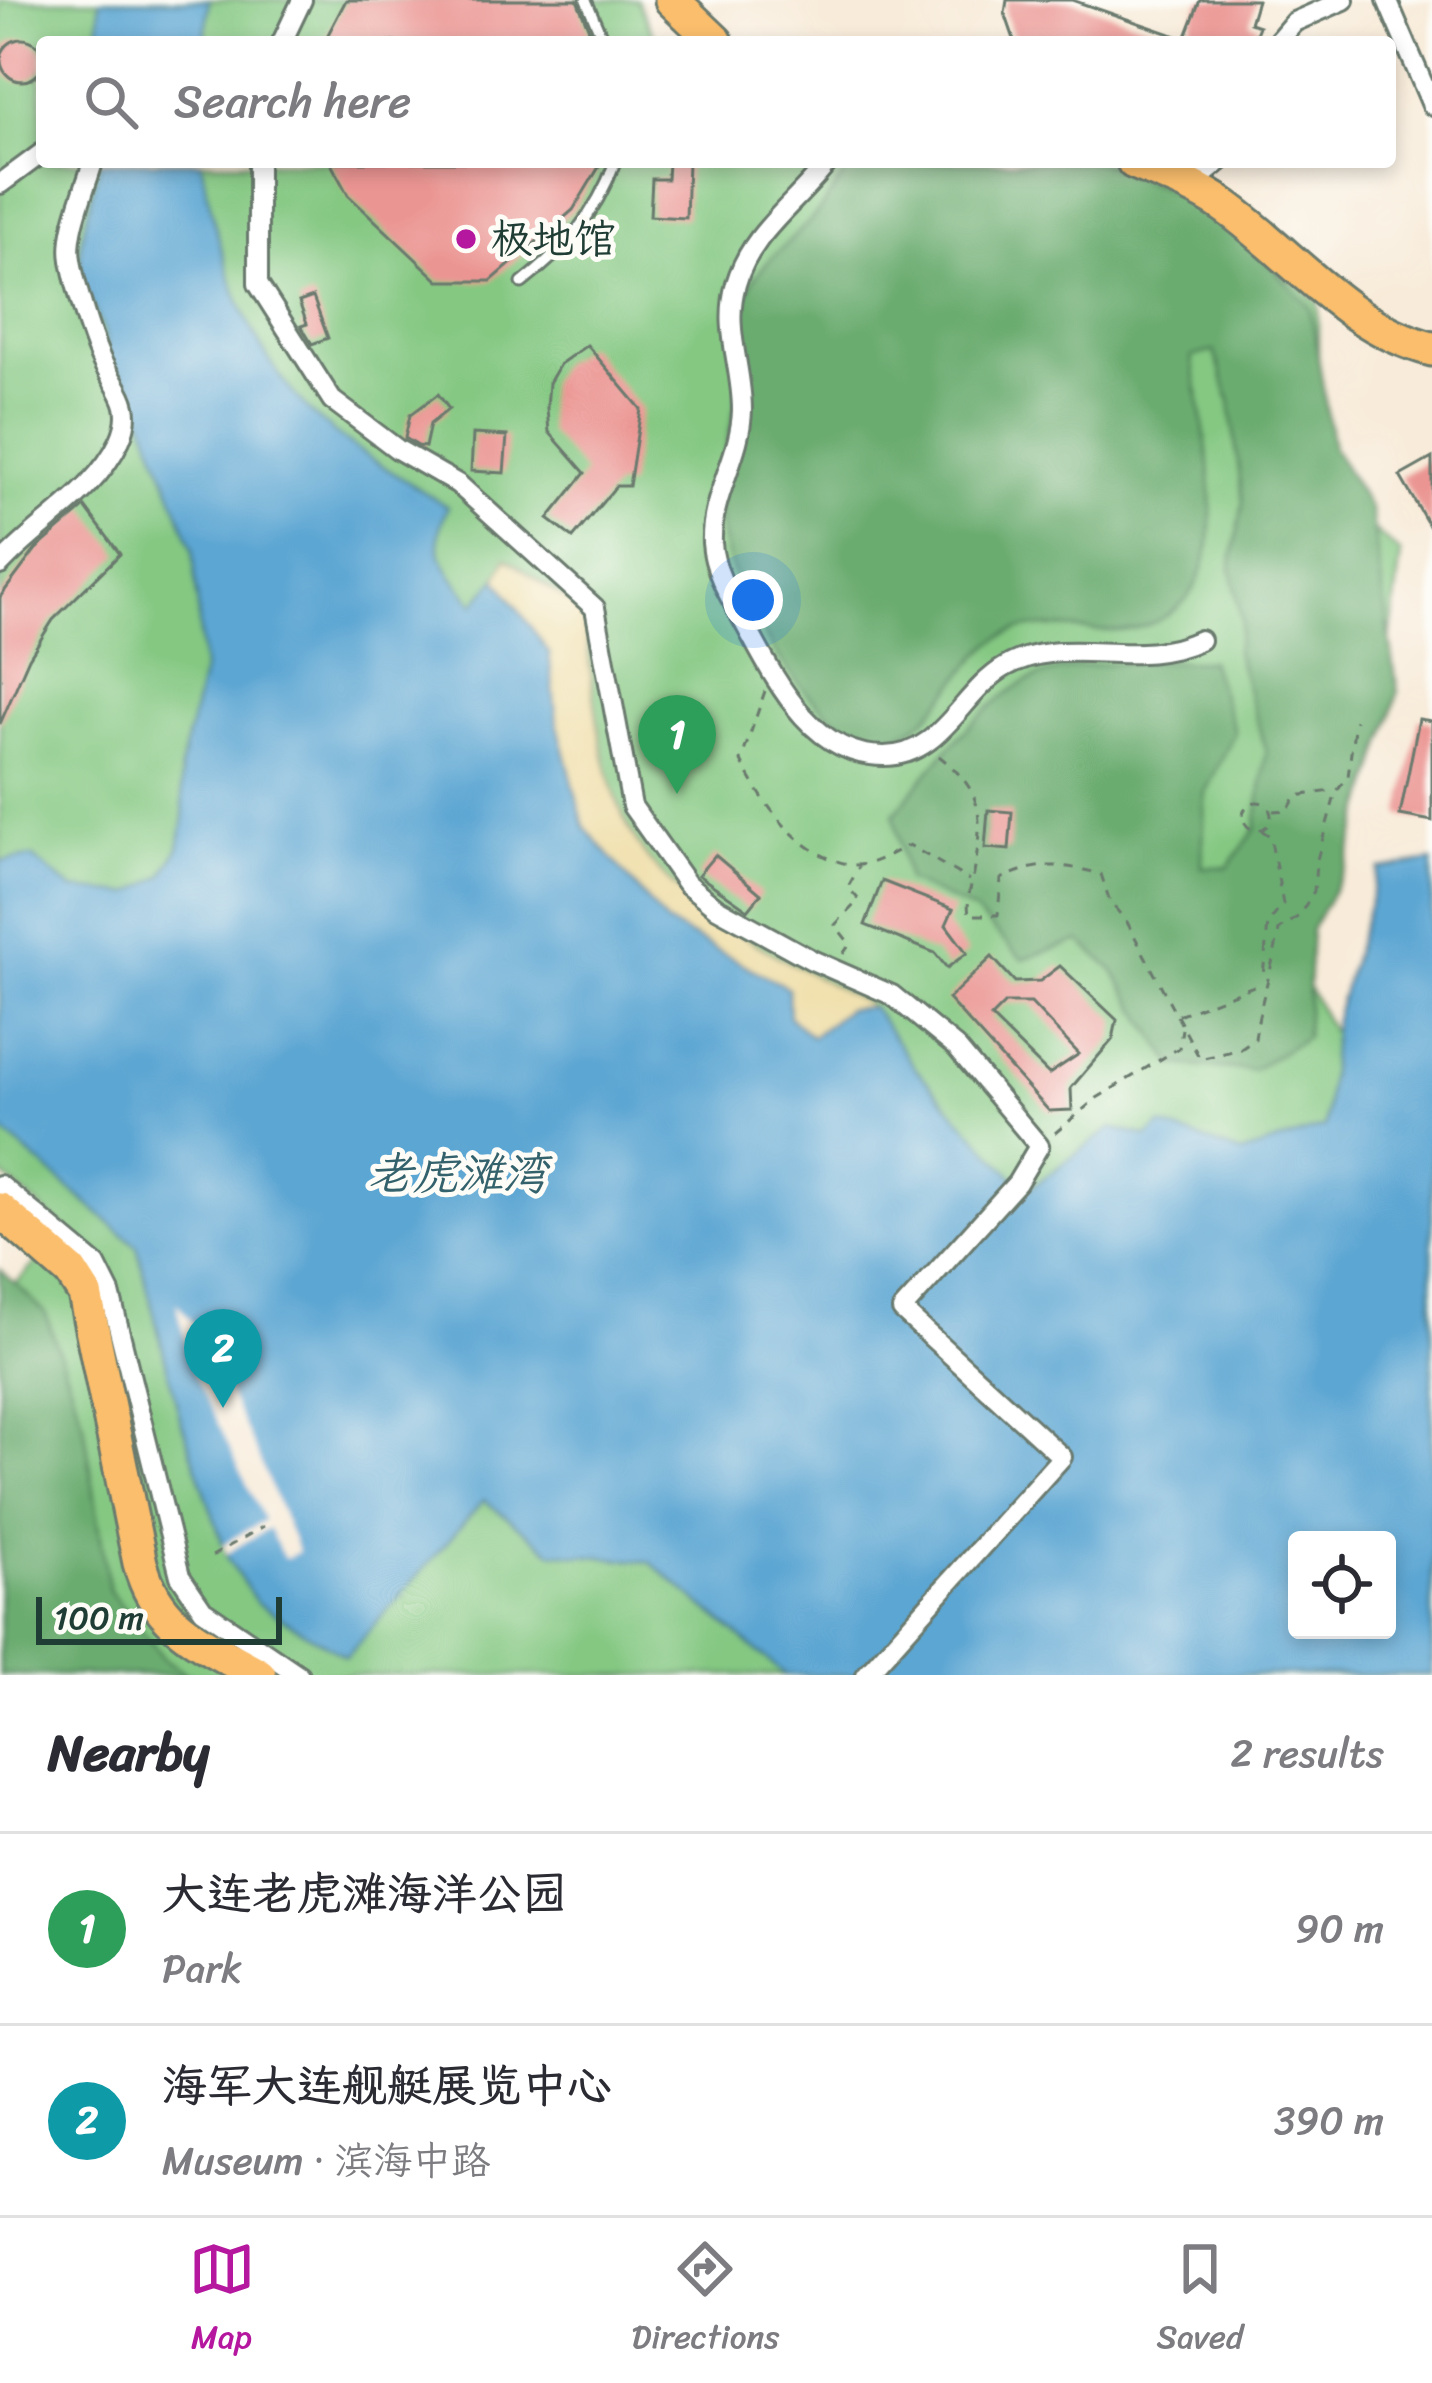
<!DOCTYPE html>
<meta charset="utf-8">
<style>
:root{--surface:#fff;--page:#f7f7f7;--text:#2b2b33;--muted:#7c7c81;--line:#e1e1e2;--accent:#b5179e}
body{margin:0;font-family:Sriracha,"LXGW WenKai TC",sans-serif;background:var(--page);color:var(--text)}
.controls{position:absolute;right:36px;bottom:36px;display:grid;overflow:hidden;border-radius:12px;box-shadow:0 6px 18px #0003}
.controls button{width:108px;height:108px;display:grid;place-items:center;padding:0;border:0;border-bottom:3px solid var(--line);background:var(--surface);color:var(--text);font:60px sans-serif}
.scale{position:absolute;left:36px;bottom:30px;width:246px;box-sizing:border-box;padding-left:12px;border:6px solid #1f3d34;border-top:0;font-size:33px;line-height:42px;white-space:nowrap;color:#1f3d34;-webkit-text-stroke:9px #fdfcf7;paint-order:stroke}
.you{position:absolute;left:753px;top:600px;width:42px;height:42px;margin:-30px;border:9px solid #fff;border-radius:50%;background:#1a73e8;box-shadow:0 0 0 18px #1a73e833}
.badge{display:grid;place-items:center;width:78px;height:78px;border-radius:50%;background:var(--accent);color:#fff;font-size:39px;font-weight:700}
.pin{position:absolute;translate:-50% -99px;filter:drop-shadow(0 3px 6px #0008)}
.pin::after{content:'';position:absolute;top:63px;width:42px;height:36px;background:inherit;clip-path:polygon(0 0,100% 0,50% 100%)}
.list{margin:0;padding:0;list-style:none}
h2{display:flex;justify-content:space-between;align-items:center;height:156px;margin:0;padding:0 48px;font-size:51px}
h2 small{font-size:39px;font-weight:400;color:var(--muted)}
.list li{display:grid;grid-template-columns:78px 1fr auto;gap:36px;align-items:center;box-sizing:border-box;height:192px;padding:0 48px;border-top:3px solid var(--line)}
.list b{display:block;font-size:45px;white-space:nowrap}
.list p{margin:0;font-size:39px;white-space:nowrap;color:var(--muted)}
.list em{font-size:39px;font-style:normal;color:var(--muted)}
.icon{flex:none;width:66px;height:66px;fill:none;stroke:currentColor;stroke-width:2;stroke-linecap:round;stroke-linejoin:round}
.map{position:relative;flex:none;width:1432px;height:1675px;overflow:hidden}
.search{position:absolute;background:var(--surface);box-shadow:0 6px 18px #0003;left:36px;right:36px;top:36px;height:132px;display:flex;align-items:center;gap:30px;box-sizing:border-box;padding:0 42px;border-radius:12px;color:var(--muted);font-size:45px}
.sheet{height:540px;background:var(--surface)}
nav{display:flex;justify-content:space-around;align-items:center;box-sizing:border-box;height:168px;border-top:3px solid var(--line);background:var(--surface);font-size:33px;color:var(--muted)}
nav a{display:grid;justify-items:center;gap:6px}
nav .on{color:var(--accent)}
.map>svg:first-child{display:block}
.green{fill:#84c882;stroke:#52825b;stroke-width:3;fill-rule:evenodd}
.forest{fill:#6bac70;stroke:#457452;stroke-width:3}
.sand{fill:#eeda9e;stroke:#868c69;stroke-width:3}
.water{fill:#5ba6d3;stroke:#3d7284;stroke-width:3;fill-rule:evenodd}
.pier{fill:#f8ebd9}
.building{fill:#eb9593;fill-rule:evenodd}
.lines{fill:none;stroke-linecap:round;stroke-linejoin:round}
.lane-casing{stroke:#6b7a6e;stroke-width:15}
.street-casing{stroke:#6b7a6e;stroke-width:24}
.highway-casing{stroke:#6b7a6e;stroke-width:39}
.path{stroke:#6b7a6e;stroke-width:3;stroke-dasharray:9 9;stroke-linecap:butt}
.lane{stroke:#fff;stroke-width:9}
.street{stroke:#fff;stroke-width:18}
.highway{stroke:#fabe6d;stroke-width:33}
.poi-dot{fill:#b5179e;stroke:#fdfcf7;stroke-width:4.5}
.labels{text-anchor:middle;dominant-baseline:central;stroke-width:10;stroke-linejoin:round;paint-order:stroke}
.poi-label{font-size:42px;fill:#1f3d34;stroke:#fdfcf7;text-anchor:start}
.water-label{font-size:45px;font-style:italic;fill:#34626c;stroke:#fdfcf7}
</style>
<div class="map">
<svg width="1432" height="1675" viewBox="0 0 1432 1675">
<rect width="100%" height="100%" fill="#fdfcf7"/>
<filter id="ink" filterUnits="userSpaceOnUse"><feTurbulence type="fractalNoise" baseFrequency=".00833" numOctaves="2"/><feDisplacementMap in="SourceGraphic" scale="24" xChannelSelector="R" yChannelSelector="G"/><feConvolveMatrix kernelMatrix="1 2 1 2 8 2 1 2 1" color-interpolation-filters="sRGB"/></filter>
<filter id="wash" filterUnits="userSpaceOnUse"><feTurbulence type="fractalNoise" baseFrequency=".004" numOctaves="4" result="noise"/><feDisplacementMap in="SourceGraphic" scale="48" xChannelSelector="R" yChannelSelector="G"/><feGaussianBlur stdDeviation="2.7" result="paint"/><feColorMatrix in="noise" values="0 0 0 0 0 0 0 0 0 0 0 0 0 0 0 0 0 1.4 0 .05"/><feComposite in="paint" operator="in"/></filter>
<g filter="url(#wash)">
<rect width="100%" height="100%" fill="#f8ebd9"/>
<path class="green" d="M0,0H637L657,42H42V162H1114L1175,186L1318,302V452L1349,508L1401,554L1380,721L1298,969L1432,1215V1675H0V1300L67,1230L0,1173ZM1297,1540H1387V1630H1297Z"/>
<path class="forest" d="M853,162H1099L1215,208L1310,307L1333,448L1371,510L1398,693L1346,867L1311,930L1306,1037L1253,1070L1173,1065L1113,970L1080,941L1022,959L975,912L907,880L894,814C929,771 969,718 1017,687C1064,657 1155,663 1210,661L1235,732L1205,793L1202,867H1228L1256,828L1266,752L1236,651L1242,622L1231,567L1243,503L1230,401L1214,351L1192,357C1204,443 1253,610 1127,630C1092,635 1051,621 1018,630C960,645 940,742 878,737C808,732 724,584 720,521C715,468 739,411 742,359C743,344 738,328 741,313C749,265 788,248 816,214C830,198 841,179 853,162Z
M0,1269L45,1312L84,1424L109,1590L165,1660L188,1675H0Z"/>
<path class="sand" d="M506,558L583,611C595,691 597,794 649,860C704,927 799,965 872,1007L847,1010L813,1037L788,1017V988L666,923L584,826L557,722L549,653L497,579Z"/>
<path class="water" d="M100,0H209L205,42H98Z
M100,162H201C218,247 239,331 298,399C338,444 398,474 448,507C425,550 448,571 474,604L497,579L549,653L557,722L584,826L666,923L788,988L789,1017L812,1037L847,1009L872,1007L916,1069L1026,1191L1112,1128L1148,1137L1161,1125L1241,1154L1325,1127L1334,1022L1379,869L1432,861V1675H786L650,1562L552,1552L484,1500L346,1657L257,1603L228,1559L180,1418L137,1246L0,1129V861L32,857L72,889L130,894L163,876L179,847L184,818L180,768L203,671L193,549L131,387L108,359L104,331L80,279L81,240ZM1297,1540H1387V1630H1297Z"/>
<path class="pier" d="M176,1302L197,1328L253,1445L298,1552L284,1559L268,1528L226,1554L223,1544L264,1520L193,1371Z"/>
<g id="blocks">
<path class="building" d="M346,0H577L594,42H324Z
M1007,0H1072L1185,39L1200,0H1257L1250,23L1259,26L1253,42H1015L1005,13Z
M1 60a21 21 0 1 1 42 0a21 21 0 1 1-42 0Z
M330,162H602L573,210L491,281H439L348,195Z
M668,162H688L686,218L650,216L652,179H667Z
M313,297L328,338L312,344L301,326L307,324L299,302Z
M587,345L641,409L629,486H616L573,538L548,519L585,473L549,432L547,408L549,383L560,364Z
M438,394L449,409L430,424L425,447L418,446L405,438L410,415Z
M473,434L507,436L504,473L471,471Z
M1432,458V531L1400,476Z
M85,507L120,554L53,620L29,658L0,724V597L36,549Z
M1419,719L1432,721V821L1400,815Z
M988,810L1012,812L1009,850L985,848Z
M715,855L761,894L748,910L698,875Z
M882,881L953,909L946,925L967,953L947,968L935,953L865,925Z
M992,957L1015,982L1040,981L1060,966L1117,1020L1113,1039L1071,1088L1072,1110L1049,1111L948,999ZM1005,1003H1031L1079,1054L1049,1074L991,1017Z"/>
</g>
</g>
<g filter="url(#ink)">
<use href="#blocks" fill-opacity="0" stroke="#6b7a6e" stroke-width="3"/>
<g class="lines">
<defs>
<path id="lane" d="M586,0L604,42
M522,283C566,248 595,216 615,162"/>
<path id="street" d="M1387,0L1432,105
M282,42L302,0
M1277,42L1294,22L1344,0
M258,162V284L332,400L397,449L458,484L595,608L632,806L687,884L717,908L812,960L892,995L957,1048L1039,1146L1017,1183L902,1310L1062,1457L866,1675
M828,162C797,203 750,233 736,284C723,328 742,366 742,410C741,456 710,497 712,543C714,573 732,600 746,626C776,681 812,756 884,756C942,756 962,692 1005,667C1063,633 1135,671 1200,640
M0,184L42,153
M1191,185L1219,162
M0,565C39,522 95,494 120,440C137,402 114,389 100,357C90,334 75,285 71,260C66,232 85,190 93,162
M0,1185L96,1265L110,1293L180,1576L203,1610L299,1675"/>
<path id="highway" d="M672,0L716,42
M1134,162C1166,175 1198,187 1226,207C1295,257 1348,328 1432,349
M0,1210L71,1272L85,1294L140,1563C157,1629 205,1644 259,1675"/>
</defs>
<use href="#lane" class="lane-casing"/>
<use href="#street" class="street-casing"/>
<use href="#highway" class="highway-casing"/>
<path class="path" d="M765,691L741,761C763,804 801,860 856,865C872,866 894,852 909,845L969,880
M939,756C983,791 983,813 975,868C972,886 966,895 969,915H998L1001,879C1038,861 1062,864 1101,874L1110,902L1127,922L1200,1059L1241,1049L1255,1039C1260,1000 1273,968 1279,930L1299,916L1314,891L1316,863L1336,792L1348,777L1355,720
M1243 816a14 14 0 1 1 28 0a14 14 0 1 1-28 0Z
M1273,811L1288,810L1296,796L1332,791
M1261,830L1270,836L1283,904L1268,924L1263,976
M843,954L850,944L835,925L859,900L848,887L859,867
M1178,1015L1259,984
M1055,1133L1097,1098L1179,1048L1182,1029
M212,1556L264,1526"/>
<use href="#lane" class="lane"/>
<use href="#street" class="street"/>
<use href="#highway" class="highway"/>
</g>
</g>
<circle class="poi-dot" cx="466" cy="239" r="12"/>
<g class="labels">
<g class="poi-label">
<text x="490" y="239">极地馆</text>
</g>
<g class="water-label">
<text x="458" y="1174">老虎滩湾</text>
</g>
</g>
</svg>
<div class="controls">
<button><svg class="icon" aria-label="locate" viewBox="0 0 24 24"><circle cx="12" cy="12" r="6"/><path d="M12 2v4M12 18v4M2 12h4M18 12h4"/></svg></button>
</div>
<div class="scale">100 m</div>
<div class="you"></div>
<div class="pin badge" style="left:677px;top:794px;background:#2e9e5b">1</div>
<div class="pin badge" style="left:223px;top:1408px;background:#0f9aa8">2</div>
<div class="search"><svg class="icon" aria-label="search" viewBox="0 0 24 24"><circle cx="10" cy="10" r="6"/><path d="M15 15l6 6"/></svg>Search here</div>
</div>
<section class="sheet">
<h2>Nearby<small>2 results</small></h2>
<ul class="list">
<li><span class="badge" style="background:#2e9e5b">1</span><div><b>大连老虎滩海洋公园</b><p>Park</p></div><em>90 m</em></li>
<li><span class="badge" style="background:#0f9aa8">2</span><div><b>海军大连舰艇展览中心</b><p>Museum · 滨海中路</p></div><em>390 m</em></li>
</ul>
</section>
<nav>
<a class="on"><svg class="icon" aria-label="map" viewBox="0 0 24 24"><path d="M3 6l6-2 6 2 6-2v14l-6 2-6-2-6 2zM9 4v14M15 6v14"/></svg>Map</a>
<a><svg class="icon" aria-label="directions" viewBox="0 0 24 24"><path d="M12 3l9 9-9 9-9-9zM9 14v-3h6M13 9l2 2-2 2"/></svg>Directions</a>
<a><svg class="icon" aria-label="saved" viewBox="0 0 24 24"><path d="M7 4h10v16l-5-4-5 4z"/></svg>Saved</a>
</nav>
